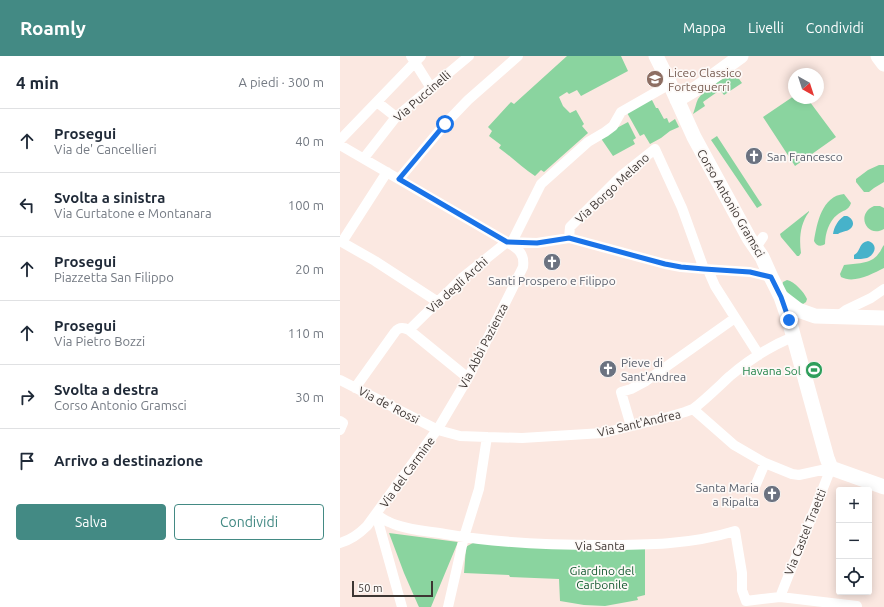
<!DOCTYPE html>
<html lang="it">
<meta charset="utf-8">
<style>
:root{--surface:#fff;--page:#f6f6f7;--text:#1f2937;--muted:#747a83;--line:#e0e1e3;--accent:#438a84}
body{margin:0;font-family:Ubuntu,sans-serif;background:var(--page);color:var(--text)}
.controls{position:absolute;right:12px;bottom:12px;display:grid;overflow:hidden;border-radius:4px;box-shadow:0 2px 10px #0003}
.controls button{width:36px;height:36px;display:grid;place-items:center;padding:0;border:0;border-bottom:1px solid var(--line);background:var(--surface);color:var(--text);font:20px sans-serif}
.compass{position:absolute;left:448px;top:12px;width:36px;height:36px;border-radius:50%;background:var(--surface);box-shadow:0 2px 10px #0003;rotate:141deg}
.scale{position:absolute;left:12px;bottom:10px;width:81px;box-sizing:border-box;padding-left:4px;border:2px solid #3d3633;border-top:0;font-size:11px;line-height:14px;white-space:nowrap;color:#3d3633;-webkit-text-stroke:3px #fdf9f7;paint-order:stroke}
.stop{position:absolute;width:12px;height:12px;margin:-9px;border:3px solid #1a73e8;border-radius:50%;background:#fff}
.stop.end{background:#1a73e8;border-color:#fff;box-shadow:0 1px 4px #0008}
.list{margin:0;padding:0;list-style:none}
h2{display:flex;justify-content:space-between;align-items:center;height:52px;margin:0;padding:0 16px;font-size:17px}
h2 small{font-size:13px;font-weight:400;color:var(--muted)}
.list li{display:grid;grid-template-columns:26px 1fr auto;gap:12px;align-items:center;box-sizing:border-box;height:64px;padding:0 16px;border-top:1px solid var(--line)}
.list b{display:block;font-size:15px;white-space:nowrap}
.list p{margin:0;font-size:13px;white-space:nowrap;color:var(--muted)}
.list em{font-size:13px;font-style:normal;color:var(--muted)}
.actions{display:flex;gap:8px;padding:12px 16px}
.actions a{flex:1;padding:9px 0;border:1px solid var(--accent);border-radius:4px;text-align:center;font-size:14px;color:var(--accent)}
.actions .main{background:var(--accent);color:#fff}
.icon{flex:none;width:22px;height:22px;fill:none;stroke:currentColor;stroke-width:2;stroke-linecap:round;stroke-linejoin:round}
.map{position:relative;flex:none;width:544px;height:551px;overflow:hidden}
header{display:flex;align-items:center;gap:24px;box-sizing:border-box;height:56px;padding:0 20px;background:var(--accent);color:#fff}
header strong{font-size:19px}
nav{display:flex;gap:22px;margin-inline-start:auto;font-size:14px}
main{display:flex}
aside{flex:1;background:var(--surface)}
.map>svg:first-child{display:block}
.green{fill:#8ad49f}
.water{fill:#47b2ca}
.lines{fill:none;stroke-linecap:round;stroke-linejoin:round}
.street{stroke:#fff;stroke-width:10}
.secondary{stroke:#fff;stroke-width:15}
.route{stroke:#1a73e8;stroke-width:5}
.labels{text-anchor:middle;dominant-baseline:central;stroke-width:3.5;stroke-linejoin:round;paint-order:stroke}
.education-label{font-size:12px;fill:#785e54;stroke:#fdf9f7;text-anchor:start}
.street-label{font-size:12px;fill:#3d3633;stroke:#fdf9f7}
.worship-label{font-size:12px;fill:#5b616d;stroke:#fdf9f7;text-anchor:start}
.leisure-label{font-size:12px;fill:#27864d;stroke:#fdf9f7;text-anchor:end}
.park-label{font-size:12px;fill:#145830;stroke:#fdf9f7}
</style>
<header>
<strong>Roamly</strong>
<nav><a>Mappa</a><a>Livelli</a><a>Condividi</a></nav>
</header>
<main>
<aside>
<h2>4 min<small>A piedi · 300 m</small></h2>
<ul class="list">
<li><svg class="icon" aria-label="ahead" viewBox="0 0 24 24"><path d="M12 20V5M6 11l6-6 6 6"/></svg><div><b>Prosegui</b><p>Via de' Cancellieri</p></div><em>40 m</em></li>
<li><svg class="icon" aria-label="left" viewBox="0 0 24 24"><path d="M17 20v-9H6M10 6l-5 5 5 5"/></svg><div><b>Svolta a sinistra</b><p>Via Curtatone e Montanara</p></div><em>100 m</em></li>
<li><svg class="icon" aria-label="ahead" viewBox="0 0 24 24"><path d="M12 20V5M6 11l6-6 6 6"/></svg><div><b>Prosegui</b><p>Piazzetta San Filippo</p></div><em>20 m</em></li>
<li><svg class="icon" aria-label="ahead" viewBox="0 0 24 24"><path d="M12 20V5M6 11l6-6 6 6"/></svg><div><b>Prosegui</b><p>Via Pietro Bozzi</p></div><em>110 m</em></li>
<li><svg class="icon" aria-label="right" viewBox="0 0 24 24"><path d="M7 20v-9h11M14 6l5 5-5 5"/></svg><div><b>Svolta a destra</b><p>Corso Antonio Gramsci</p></div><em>30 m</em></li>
<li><svg class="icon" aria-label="arrive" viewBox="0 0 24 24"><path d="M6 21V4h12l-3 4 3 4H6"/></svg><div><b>Arrivo a destinazione</b></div></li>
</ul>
<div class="actions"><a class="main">Salva</a><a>Condividi</a></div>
</aside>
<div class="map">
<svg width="544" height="551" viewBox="0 0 544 551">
<rect width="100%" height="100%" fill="#fbe8e1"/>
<path class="green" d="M227,0H281L288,15L241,40L237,34L229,38L227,36L219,41L223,50L230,57L236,54L244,68L242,70L248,77L204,116L201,114L195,120C182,112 172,101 159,92L161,89L149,80L152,75L148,71L171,46L174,48Z
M394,16L402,27L384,39L380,34L363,46L365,50L353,58C355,53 356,47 358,43C365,32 383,23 394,16Z
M454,40V42H467L496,81L455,110L423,61Z
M311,42L316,52H318L324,63L327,62L329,67L335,63L339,71L330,75L321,82L310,88L304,78L300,80L286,55Z
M288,66L296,82L293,84L295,88L273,100L260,81Z
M377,80L422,149L417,152L371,84Z
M539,109H544V126L534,132L529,136H524L516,126V123L528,114Z
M504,138L511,147C509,155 502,154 497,159C489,165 485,178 485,188C481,191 476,190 474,185C477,167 482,140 504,138Z
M534,150H540L544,152V173C527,183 515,158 534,150Z
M469,155V156C460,168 459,183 461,197L459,200H457L441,181L440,178Z
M544,189V212C532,218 514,228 501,221L500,218L504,209C516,207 531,209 539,197C541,195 542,191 544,189Z
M447,224C455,226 464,236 467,243L466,246L463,248L456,246L444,233L442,229L443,226Z
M49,477L118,486L91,551H79L78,549L64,517Z
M133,487L305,492V539L297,541L298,544L265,550L244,549L220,545L219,523L170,521L169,519L124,517L126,491L129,489Z"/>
<path class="water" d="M504,160H507C512,162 516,168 510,173C506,176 502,175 498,178H493C494,171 498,164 504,160Z
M528,185C538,188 536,198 527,202C523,203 519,203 514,203V199C521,196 518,187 528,185Z"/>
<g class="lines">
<path class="street" d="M71,0L91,32
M37,46L56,61
M0,84L81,0
M0,89L167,186C178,193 185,197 183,211L128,322L99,371L27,470C19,478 11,484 0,487
M24,102L56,61L129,0
M59,123L105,68L128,44L178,0
M229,182L230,171L281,120L315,93L342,152L364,213
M0,185L35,205L98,246
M2,186L47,116
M167,186L197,187L229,182L325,208L341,211L364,213L410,216L431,221
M172,186L201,128L248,86L265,76L273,70L281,56L330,28
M417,193L419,187L423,181
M368,214L375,230L419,299
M498,260L506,254L531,242L544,233
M69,274L122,222L167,186
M0,324L98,374L120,380L147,381L182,382L263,377L328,361L345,356L353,353C366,343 378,331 390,320C409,304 430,290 453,281
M15,332L55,276C59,271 63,271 69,274L128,322
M353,353L394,389L425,407L452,418L459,419L491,412
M0,365L3,367L0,374
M291,370L281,336L291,333L306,325L395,262
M414,433L425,407
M36,458C40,461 44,464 49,466C66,474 87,475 105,478C156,487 208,489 260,489C306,489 350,489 395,475L402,517V534L406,545L422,543L440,541L517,550
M36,458L62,551
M440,541L491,412
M108,551L124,481L139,433L147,381"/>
<path class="secondary" d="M316,0L330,28L354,81L409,182L422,201L431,221L441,241L449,264L487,402L491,412L544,431
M538,0L544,8
M337,44L357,32L401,0
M441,241L458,254L475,260L544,262"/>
</g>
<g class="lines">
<path class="route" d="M105,68L59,123L167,186L197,187L229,182L325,208L341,211L364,213L410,216L431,221L441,241L449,264"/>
</g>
<defs>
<symbol id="school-disc" viewBox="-11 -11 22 22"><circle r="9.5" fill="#8d6e63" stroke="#fdf9f7"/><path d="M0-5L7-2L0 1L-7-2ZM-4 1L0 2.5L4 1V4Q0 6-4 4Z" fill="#fff"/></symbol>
<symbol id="church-disc" viewBox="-11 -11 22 22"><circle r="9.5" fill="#6b7280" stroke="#fdf9f7"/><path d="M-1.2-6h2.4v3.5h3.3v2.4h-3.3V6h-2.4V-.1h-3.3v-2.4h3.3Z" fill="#fff"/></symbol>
<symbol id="stadium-disc" viewBox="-11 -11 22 22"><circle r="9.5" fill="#2e9e5b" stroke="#fdf9f7"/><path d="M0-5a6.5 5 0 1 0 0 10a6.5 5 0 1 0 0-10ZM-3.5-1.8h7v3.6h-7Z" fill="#fff"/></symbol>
</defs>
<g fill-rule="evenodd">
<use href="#school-disc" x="305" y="13" width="20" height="20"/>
<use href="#church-disc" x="404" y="90" width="20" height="20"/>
<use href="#church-disc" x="202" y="196" width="20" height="20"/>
<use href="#church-disc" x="258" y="303" width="20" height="20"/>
<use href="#stadium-disc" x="464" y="304" width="20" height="20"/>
<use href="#church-disc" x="422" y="428" width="20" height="20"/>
</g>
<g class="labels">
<g class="education-label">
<text x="328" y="16">Liceo Classico<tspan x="328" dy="14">Forteguerri</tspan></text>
</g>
<g class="street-label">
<text transform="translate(82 40) rotate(-41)">Via Puccinelli</text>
<text transform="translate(272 132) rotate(-43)">Via Borgo Melano</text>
<text transform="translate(391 147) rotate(60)">Corso Antonio Gramsci</text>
<text transform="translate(117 229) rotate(-42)">Via degli Archi</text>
<text transform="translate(143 290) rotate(-63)">Via Abbi Pazienza</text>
<text transform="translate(49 349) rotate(27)">Via de' Rossi</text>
<text transform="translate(299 367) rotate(-13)">Via Sant'Andrea</text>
<text transform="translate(67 416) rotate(-54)">Via del Carmine</text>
<text transform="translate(465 476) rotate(-68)">Via Castel Traetti</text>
<text x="260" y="489">Via Santa</text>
</g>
<g class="worship-label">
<text x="427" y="100">San Francesco</text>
<text x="212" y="224" text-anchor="middle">Santi Prospero e Filippo</text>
<text x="281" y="306">Pieve di<tspan x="281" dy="14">Sant'Andrea</tspan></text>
<text x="419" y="431" text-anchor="end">Santa Maria<tspan x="419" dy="14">a Ripalta</tspan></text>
</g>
<g class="leisure-label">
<text x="461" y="314">Havana Sol</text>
</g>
<g class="park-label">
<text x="262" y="514">Giardino del<tspan x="262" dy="14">Carbonile</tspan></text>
</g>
</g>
</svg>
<div class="controls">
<button>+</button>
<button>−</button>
<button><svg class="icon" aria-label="locate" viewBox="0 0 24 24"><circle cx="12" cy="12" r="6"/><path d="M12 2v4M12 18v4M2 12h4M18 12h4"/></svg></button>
</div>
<svg class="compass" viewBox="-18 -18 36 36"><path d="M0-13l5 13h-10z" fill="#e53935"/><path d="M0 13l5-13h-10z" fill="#747a83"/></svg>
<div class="scale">50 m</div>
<div class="stop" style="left:105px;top:68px"></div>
<div class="stop end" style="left:449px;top:264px"></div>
</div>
</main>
